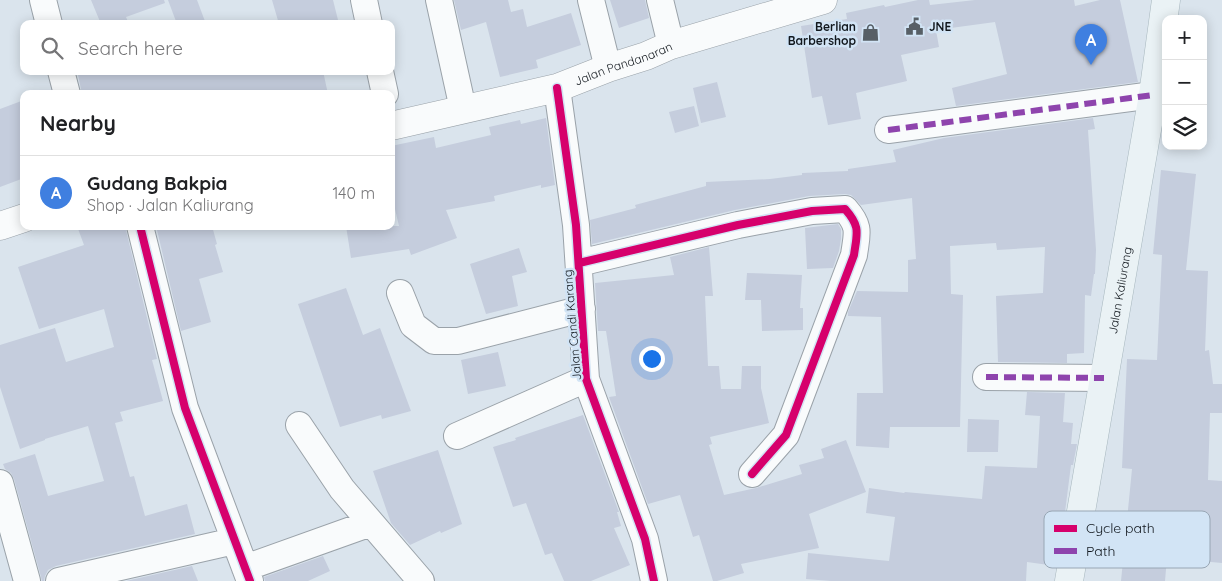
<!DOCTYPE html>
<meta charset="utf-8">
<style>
:root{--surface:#fff;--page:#f6f6f6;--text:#202124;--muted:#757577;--line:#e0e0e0;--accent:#575f66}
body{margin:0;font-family:Quicksand,sans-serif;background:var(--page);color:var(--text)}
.controls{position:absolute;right:15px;top:15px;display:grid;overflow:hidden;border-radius:10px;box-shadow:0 2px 12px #0003}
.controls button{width:45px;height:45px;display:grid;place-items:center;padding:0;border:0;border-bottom:1px solid var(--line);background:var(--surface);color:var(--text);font:25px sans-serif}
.you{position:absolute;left:651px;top:358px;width:18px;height:18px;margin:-12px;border:4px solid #fff;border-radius:50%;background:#1a73e8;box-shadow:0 0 0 8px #1a73e833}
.badge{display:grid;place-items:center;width:32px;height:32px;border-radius:50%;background:var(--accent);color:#fff;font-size:16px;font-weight:700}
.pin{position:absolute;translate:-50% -41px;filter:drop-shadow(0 1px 2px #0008)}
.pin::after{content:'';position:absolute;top:26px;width:18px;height:15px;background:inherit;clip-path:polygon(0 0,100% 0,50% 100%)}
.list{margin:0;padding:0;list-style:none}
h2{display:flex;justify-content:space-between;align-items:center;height:65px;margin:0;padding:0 20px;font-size:21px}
h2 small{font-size:16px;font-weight:400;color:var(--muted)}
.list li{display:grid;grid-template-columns:32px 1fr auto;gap:15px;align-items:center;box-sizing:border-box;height:75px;padding:0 20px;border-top:1px solid var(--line)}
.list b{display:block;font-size:19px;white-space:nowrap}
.list p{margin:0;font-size:16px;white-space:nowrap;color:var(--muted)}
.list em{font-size:16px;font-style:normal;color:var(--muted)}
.icon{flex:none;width:28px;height:28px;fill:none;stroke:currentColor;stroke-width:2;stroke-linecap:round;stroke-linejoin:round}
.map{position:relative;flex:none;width:1222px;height:581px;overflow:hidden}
.search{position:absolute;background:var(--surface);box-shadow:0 2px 12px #0003;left:20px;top:20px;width:375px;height:55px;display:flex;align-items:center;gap:12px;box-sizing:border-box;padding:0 18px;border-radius:10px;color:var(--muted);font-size:19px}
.panel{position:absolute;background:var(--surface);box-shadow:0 2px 12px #0003;left:20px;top:90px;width:375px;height:140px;border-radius:10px}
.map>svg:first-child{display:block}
.building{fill:#c5cddd}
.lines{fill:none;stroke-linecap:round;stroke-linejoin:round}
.minor-casing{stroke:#9aa2a9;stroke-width:28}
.secondary-casing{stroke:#9aa2a9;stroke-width:29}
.primary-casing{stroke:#a6b6bd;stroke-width:29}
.minor{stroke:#f9fbfc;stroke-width:26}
.secondary{stroke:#f9fbfc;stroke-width:28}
.primary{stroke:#eaf2f5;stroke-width:28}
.quiet{stroke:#8e44ad;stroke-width:6;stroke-dasharray:12 6;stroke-linecap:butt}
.cycleway-casing{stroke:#d2e4f5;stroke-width:11}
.cycleway{stroke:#d6006c;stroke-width:8}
.labels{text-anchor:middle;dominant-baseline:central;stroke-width:5;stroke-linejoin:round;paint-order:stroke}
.poi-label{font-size:12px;font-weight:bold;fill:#11171d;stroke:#d2e4f5;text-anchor:end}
.street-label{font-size:12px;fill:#11171d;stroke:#d2e4f5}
.key{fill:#d2e4f5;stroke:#98a6b4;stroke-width:1}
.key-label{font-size:14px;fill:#11171d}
</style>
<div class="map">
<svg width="1222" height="581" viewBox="0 0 1222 581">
<rect width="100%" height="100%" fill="#dae4ed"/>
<path class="building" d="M91,0H164L165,3L126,17L129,24H101Z
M168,0H197L206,24H177Z
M272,0H333L339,24H279Z
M454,0H508L511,12L523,9L527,27L571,13L581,45L536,60L538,68L500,77L486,22L461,30Z
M610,0H645L649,18L619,28Z
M918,0H929L930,5L975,0H1074L1075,6L1100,0H1120L1138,82L956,106L952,88L1007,74L995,22L936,30L939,47L901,55L907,81L856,93L861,119L828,125L822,96L812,98L801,26L847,19L846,13L884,5L885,7Z
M89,71H323L328,94H82L78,75Z
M717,82L726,117L701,123L693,88Z
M24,100V178L0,187V109Z
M694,106L699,126L675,133L669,112Z
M546,118L555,185L541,188V185L494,196L495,201L446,210L457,238L411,255L409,249L351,258L346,226H399L391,192V146L434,137L436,148L491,135L489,127L520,120L521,124Z
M1093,118L1095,129L1088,130L1096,250L1095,274H1094L1091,296L1085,295L1084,353L1067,354V363L998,362L996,296L1043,293L1045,247L997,250L996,243L950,246L951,294L963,295L960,427H890L889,448L856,446L857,393H883L881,317L848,316V312L857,291L908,292V260L916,259L912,198L861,205L851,195L845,194L809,196L735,210L592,244L590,220L636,208L635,205L706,186V182L770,179L802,175V173L848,171V169L896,162L893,150L944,138Z
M1161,170L1196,174L1186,270L1208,271L1205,351L1209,350L1213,384H1222V413H1210L1208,480L1222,481V563L1167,558L1165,581H1121L1132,469L1122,468L1127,359L1157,360L1162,255L1153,254Z
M838,224L841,229V239L839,251L833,268L807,269L805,228Z
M77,226H125L157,359L152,360L163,401L120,412L123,421L115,423L130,477L134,476L145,516L187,504L195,534L56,566L48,570L45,576L44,581H42L41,577L14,479L11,473L5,469L3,464L35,454L48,496L104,481L88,426L45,439V440L20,449L0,387V345L55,328L66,362L114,347L104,309L39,329L18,267L84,245Z
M156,226H212L217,244L215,245L223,272L199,279L211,322L181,331Z
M709,247L713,296H705L708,366H719L721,389H741L742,366H761V388L769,423L710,437L712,444L709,445L724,495L756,488L802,474L799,465L824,458L821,449L846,440L866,492L809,514L819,548L741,564L744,573L717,581H713L699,535L693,537L680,495L648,504L609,397L616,396L606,331H598L595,283L674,275L670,257Z
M519,248L527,272L512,276L518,306L486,314L470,264Z
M747,273L802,275L800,308H803V330L762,331L761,300H745Z
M346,288L363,335L380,328L411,411L382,419L381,415L340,427L298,304Z
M498,352L506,386L468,394L461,360Z
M1027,392L1065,393L1063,422L1073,423L1071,444H1077L1073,465H1071L1065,512L1056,566L1027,562L1026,581H831L806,579L808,553L889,561L895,517L866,513L869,488L904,493L905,492L982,499L985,466L1037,468L1040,416L1025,415Z
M583,415L619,512H617L621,526L614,528L630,565L591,581H564L552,553L545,555L526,503L513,507L493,447L516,440L515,438Z
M968,419L999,420L998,452H967Z
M438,450L462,524L441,533L440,531L410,545L391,523L373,471Z
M323,556L330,571L308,581H265L264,577Z
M192,566L198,581H126Z"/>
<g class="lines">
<defs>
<path id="minor" d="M43,0L49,24
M364,0L369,24
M439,0L463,109
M591,0L608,68
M660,0L671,45
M61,71L67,94
M380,71L385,94
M557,88L576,225L586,379L645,539L654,581
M888,130L1153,95
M140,226L185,408L250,581
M579,263L738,225L812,211L845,209C861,227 857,233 854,255L786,435L752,474
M400,293L413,325L434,341H458L582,309
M986,377L1104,378
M299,425L342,489L421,581
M457,436L586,379
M0,483L27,581
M245,568L371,523
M59,581L234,541"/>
<g id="secondary">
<path id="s1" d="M391,126L557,88L608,68L646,56L671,45L823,0"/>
<path d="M0,226L24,218"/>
</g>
<g id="primary">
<path id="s2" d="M1069,581L1153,95L1166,0"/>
</g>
</defs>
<use href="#minor" class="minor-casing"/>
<use href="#secondary" class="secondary-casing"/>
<use href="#primary" class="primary-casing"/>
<use href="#minor" class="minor"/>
<use href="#secondary" class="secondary"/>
<use href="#primary" class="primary"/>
<path class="quiet" d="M888,130L1153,95
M986,377L1104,378"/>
<defs>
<path id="cycleway" d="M557,88L576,225L586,379L645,539L654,581
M140,226L185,408L250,581
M579,263L738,225L812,211L845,209C861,227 857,233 854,255L786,435L752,474"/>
</defs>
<use href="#cycleway" class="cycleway-casing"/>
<use href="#cycleway" class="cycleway"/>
</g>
<defs>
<symbol id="civic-bare" viewBox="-9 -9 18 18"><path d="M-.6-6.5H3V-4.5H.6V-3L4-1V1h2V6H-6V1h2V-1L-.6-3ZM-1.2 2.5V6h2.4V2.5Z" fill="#575f66" stroke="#d2e4f5" stroke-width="2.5" paint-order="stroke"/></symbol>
<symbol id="shop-bare" viewBox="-9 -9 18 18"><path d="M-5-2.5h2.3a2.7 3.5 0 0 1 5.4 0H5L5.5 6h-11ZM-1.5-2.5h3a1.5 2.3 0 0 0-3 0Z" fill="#575f66" stroke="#d2e4f5" stroke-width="2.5" paint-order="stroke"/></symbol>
</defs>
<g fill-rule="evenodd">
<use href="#civic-bare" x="902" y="14" width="25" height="25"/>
<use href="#shop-bare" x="858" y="20" width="25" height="25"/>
</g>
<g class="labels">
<g class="poi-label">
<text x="856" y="26">Berlian<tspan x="856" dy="14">Barbershop</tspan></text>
<text x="929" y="26" text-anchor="start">JNE</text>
</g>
<g class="street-label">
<text stroke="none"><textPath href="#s1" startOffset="241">Jalan Pandanaran</textPath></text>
<text stroke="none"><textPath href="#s2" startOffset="295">Jalan Kaliurang</textPath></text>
<text transform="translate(572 325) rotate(-95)">Jalan Candi Karang</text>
</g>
</g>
<rect x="1044" y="511" width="166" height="57" rx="8" class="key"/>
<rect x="1054" y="525" width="23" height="7" fill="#d6006c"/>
<rect x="1054" y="548" width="23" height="6" fill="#8e44ad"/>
<g class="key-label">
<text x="1086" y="533">Cycle path</text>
<text x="1086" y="556">Path</text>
</g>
</svg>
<div class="controls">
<button>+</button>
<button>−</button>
<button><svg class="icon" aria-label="layers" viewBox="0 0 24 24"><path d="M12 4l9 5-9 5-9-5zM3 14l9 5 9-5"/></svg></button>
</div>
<div class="you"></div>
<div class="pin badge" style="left:1091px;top:65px;background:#3f7fe0">A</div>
<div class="search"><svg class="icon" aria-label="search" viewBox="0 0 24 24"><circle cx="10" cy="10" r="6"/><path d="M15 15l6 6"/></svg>Search here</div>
<section class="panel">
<h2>Nearby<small></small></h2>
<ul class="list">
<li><span class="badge" style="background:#3f7fe0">A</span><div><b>Gudang Bakpia</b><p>Shop · Jalan Kaliurang</p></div><em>140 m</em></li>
</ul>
</section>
</div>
